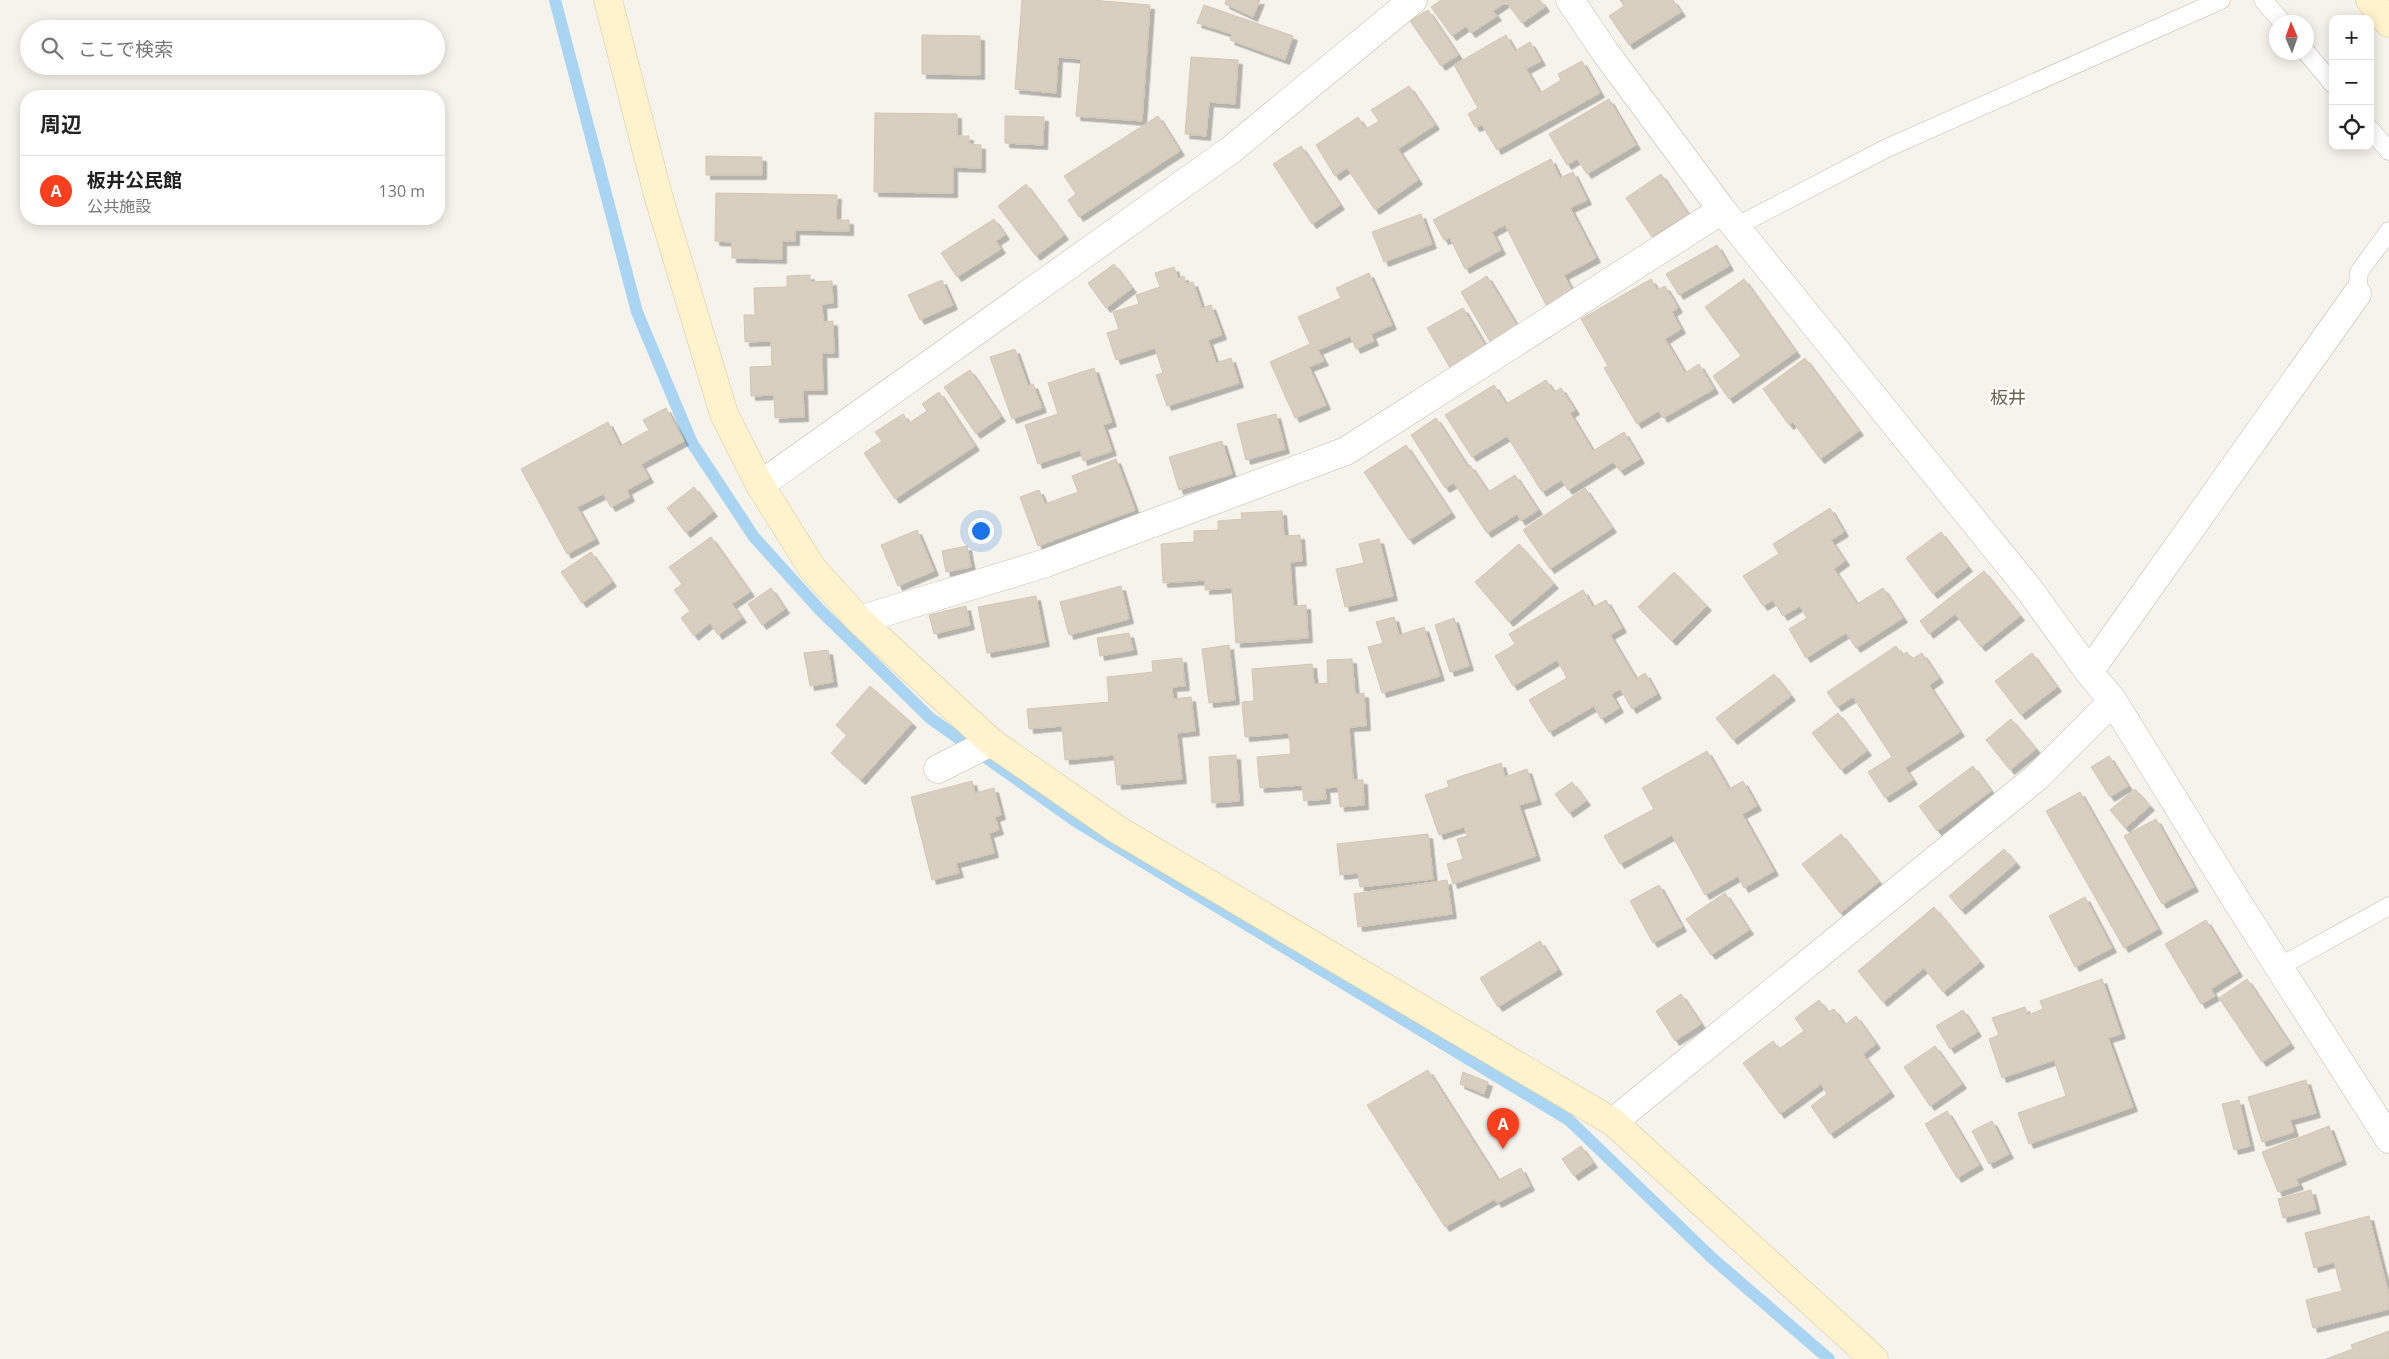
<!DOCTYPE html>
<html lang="ja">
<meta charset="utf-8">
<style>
:root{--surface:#fff;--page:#f6f6f6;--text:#222;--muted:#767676;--line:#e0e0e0;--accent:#fc3f1d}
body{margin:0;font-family:"Open Sans","Noto Sans JP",sans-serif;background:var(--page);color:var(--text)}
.controls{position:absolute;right:15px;top:15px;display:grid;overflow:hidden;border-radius:10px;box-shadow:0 2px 12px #0003}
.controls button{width:45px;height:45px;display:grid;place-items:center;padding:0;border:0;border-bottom:1px solid var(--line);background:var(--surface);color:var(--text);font:25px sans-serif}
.compass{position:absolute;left:2269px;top:15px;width:45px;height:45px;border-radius:50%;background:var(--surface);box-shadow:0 2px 12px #0003;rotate:358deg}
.you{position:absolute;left:980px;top:530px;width:18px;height:18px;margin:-12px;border:4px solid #fff;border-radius:50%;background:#1a73e8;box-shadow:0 0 0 8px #1a73e833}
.badge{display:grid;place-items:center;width:32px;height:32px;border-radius:50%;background:var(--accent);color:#fff;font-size:16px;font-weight:700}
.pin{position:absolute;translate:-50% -41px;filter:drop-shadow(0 1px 2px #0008)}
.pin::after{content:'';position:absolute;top:26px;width:18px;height:15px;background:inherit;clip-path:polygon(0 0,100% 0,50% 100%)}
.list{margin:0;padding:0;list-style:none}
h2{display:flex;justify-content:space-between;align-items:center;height:65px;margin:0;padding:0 20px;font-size:21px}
h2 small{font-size:16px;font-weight:400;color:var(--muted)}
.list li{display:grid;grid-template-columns:32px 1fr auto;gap:15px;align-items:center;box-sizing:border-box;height:70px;padding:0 20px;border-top:1px solid var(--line)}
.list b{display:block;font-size:19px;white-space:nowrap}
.list p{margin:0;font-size:16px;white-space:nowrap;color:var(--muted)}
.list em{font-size:16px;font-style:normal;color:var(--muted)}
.icon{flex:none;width:28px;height:28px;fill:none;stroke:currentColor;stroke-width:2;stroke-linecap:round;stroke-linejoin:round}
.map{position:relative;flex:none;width:2389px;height:1359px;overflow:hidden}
.search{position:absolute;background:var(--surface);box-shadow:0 2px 12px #0003;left:20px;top:20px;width:425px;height:55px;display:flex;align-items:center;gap:12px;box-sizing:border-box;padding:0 18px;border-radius:28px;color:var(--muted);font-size:19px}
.panel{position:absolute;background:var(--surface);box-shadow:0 2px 12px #0003;left:20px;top:90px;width:425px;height:135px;border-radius:20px}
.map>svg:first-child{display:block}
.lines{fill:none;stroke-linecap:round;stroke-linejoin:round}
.stream{stroke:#a9d4f2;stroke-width:12}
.building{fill:#d8cfc1;stroke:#d3c7b4;filter:url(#shadow)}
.lane-casing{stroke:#c2bbae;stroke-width:19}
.street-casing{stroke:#c2bbae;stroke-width:29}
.secondary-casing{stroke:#d6c79b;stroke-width:29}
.lane{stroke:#fff;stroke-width:18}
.street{stroke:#fff;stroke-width:28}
.secondary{stroke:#fff3cd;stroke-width:28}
.labels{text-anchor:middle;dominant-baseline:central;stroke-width:4;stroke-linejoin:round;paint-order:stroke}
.neighbourhood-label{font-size:18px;fill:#6e6250;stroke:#fff}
</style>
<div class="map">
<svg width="2389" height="1359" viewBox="0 0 2389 1359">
<defs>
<filter id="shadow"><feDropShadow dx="4.5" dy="4.5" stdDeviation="0" flood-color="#0004"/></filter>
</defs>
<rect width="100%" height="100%" fill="#f6f3ec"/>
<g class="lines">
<path class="stream" d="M555,0L637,312L692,443L754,537L819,609L930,718L1077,822L1569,1120L1712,1258L1829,1359"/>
</g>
<path class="building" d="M1022,0H1092L1150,5L1142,121L1076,116L1081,59L1058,57L1056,93L1015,89Z
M1226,0H1260L1253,17L1225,4Z
M1441,0H1540L1545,7L1522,23L1506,2L1493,11L1497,16L1471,33L1466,26L1452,36L1431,7Z
M1620,0H1673L1681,12L1629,45L1609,16L1624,6Z
M1204,5L1293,36L1285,60L1230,40L1232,34L1197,23Z
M1428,10L1458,55L1441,66L1410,21Z
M922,35L980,36V75L922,74Z
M1506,35L1515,51L1530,42L1541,61L1526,69L1540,93L1561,80L1558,74L1582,61L1600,93L1497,150L1482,125L1475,127L1468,114L1478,108L1454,65Z
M1191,57L1238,60L1235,104L1209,102L1206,136L1185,134Z
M1409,86L1435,125L1398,149L1418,180L1375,210L1347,168L1335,176L1316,145L1358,117L1366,129L1379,121L1371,110Z
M1609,99L1636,145L1587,174L1577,159L1567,165L1549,134Z
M875,113L957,114V136H969V144L981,145V168L953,167V193L874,192Z
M1005,116L1044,117L1043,145L1005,143Z
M1158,116L1180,151L1079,217L1068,200L1076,194L1064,176Z
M1301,146L1340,205L1312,224L1273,164Z
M706,156L762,157V175H706Z
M1551,159L1560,178L1573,172L1587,200L1570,208L1596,258L1564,275L1573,292L1546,305L1505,225L1492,232L1501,250L1465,269L1450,238L1444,240L1433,220Z
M1661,174L1688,214L1652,237L1626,198Z
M1026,184L1064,235L1036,256L998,206Z
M716,193L837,195L836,220H849V231L795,230V241H782V259L732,258V242L715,241Z
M1421,214L1432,244L1384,262L1372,232Z
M994,219L1005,235L996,241L1001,249L957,277L941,253Z
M1717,245L1729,266L1679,295L1666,274Z
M1114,264L1132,288L1106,308L1088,283Z
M1174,267L1178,278L1184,276L1186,284L1193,282L1202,308L1211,305L1222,335L1208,340L1216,363L1231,358L1239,383L1167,406L1156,375L1163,373L1155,348L1116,360L1107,333L1119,329L1113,312L1139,304L1136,295L1160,287L1155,273Z
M1369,273L1392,325L1371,334L1374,341L1356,349L1350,336L1318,350L1324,361L1309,367L1326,405L1295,418L1270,362L1310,344L1298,317L1341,298L1336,288Z
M810,275V282L832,281L833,303L822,304L823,322L833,321L834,353H822L823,390H803L804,417L775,418L774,395L751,396L750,367L772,366L771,341L745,342L744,315H755L754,288L787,287V276Z
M1487,276L1519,329L1492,345L1461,292Z
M1651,279L1657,290L1665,286L1678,308L1672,312L1681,329L1665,339L1685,373L1699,364L1714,389L1663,418L1659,411L1637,424L1604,368L1608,366L1581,319Z
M1744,279L1796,352L1729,399L1713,376L1741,356L1705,307Z
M942,280L953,305L920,320L908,295Z
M1463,308L1488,350L1452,371L1427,328Z
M1015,349L1028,386L1033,384L1042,408L1012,419L990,357Z
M1805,358L1859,431L1820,459L1793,422L1789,425L1763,389Z
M1094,368L1112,422L1103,425L1112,451L1083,461L1080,450L1038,464L1025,425L1058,414L1048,383Z
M970,370L1001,417L976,434L944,387Z
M1546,380L1554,392L1561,388L1575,410L1570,413L1593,451L1624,432L1640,459L1620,471L1613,462L1568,490L1561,480L1542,492L1507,436L1472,457L1445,415L1494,385L1506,404Z
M939,392L975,446L895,499L864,453L882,441L875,432L903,414L909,423L927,411L922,404Z
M666,408L684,441L641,464L649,478L627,490L630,497L611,507L603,494L577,507L595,539L567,554L521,469L608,422L620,446L649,430L643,420Z
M1276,414L1285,449L1246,460L1237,424Z
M1436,418L1468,467L1470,465L1488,492L1515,475L1538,510L1521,521L1517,514L1487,533L1454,483L1445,488L1411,435Z
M1222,441L1232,474L1179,490L1169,457Z
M1406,445L1451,513L1409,540L1364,472Z
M1116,459L1135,510L1038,546L1020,497L1039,490L1045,504L1078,492L1072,476Z
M694,487L713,512L686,533L667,508Z
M1585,488L1612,528L1550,569L1523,530Z
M1830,508L1844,532L1831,540L1845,561L1834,569L1857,604L1883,588L1903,618L1856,648L1846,633L1806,658L1789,629L1807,618L1800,606L1783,616L1773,600L1763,606L1743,576L1779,554L1773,544Z
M1282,511L1284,536L1300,535L1302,561L1290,562L1293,606L1306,605L1308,638L1236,643L1232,588L1205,590V580L1163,583L1161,544L1194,542V531L1218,530V521L1242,519L1241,513Z
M917,530L934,571L898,586L881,545Z
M1941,532L1968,567L1933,594L1906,558Z
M711,537L750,592L732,604L742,618L718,635L710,623L694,636L681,618L690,611L674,590L682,584L669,567Z
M1379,539L1393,596L1345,607L1336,569L1364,563L1359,544Z
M1519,544L1554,584L1509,622L1475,582Z
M967,546L971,567L946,572L942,551Z
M591,552L612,582L582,603L561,572Z
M1984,571L2020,616L1981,647L1955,614L1929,634L1920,621Z
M1674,572L1707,606L1672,641L1638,607Z
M1121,586L1129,619L1069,635L1060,602Z
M771,588L785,609L762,625L748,604Z
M1583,590L1593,607L1606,600L1622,628L1610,635L1636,679L1645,673L1657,694L1632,709L1620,689L1611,694L1619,708L1601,719L1594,706L1549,732L1529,700L1567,678L1557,660L1513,686L1495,656L1515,644L1509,634Z
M1036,596L1045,642L987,653L978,607Z
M966,606L970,625L934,634L929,615Z
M1394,617L1399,635L1424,627L1440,676L1382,693L1368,647L1383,643L1376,622Z
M1454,618L1469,666L1450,672L1435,625Z
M1129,633L1133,650L1100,656L1097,638Z
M1229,645L1235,700L1209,703L1202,649Z
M1896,646L1902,655L1907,652L1912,659L1922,653L1939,678L1929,685L1960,732L1905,768L1913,780L1885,798L1868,772L1892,757L1853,697L1837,707L1827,692Z
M828,650L833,682L810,686L804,653Z
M2032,653L2057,687L2021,715L1995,681Z
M1182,658L1185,686L1172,687L1173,699L1191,697L1195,731L1177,733L1182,779L1117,785L1114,755L1065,760L1062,726L1029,729L1027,709L1109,702L1107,677L1153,672L1152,661Z
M1352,659L1355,694L1364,693L1366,726L1349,727L1353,780H1363L1364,805L1340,807L1338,787L1325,788L1326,799L1304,801L1302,785L1260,788L1257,757L1291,754L1289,733L1245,737L1242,702L1254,701L1252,669L1312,664L1314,684L1328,683L1327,660Z
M1774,674L1791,696L1733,740L1716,718Z
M870,686L912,723L861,780L831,753L847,735L836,725Z
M1838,713L1867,751L1841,770L1812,733Z
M2011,719L2036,749L2010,770L1986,740Z
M1707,751L1729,789L1743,781L1757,806L1742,814L1774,871L1744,888L1738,876L1705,895L1672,835L1620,864L1604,836L1654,809L1642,788Z
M1236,755L1239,801L1212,803L1209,757Z
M2109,756L2128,786L2110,797L2091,767Z
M1501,763L1505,777L1527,769L1537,800L1519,805L1536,856L1453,884L1447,864L1463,859L1457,839L1467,836L1464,827L1439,835L1425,795L1449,787L1447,781Z
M1973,766L1991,791L1937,831L1919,806Z
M972,781L975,793L994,788L1001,815L995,817L999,830L989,833L994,853L956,863L959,873L932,880L911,797Z
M1572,782L1586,801L1569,813L1555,794Z
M2135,789L2150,806L2125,828L2110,810Z
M2080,792L2158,929L2124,948L2046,811Z
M2156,819L2194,887L2162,904L2124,836Z
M1428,834L1433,879L1360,887L1358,873L1340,875L1337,844Z
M1841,834L1879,882L1840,913L1802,864Z
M2004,849L2016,863L1961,910L1949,896Z
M1447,880L1452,914L1358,927L1354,894Z
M1659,885L1682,927L1653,943L1630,901Z
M1725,893L1749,930L1711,955L1686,919Z
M2085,897L2112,948L2075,967L2049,916Z
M1934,907L1980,962L1943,992L1924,968L1883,1002L1858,971Z
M2206,920L2238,972L2211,989L2215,996L2201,1004L2165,944Z
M1540,941L1558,970L1498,1007L1480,978Z
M2102,979L2121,1034L2108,1038L2133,1107L2029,1144L2018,1113L2066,1096L2054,1060L2002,1078L1989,1039L1999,1035L1992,1018L2025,1007L2028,1015L2043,1009L2040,1001Z
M2247,979L2290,1044L2262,1062L2219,998Z
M1681,994L1701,1024L1675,1041L1656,1011Z
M1819,1000L1828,1012L1834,1009L1845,1025L1856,1016L1876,1044L1863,1054L1890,1092L1830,1134L1811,1106L1827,1094L1821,1084L1780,1114L1743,1063L1773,1041L1779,1049L1804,1031L1795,1018Z
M1963,1010L1977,1032L1950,1049L1936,1026Z
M1935,1046L1962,1084L1930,1106L1904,1067Z
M1428,1070L1498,1180L1521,1168L1530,1186L1497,1203L1495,1199L1445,1227L1367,1105Z
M1463,1072L1488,1082L1484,1094L1460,1084Z
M2306,1080L2316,1113L2290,1120L2294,1132L2262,1142L2248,1097Z
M2239,1100L2250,1146L2234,1150L2222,1104Z
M1947,1111L1979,1165L1957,1178L1925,1124Z
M1992,1121L2009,1154L1989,1164L1972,1131Z
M2329,1126L2342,1160L2296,1179L2299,1185L2278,1192L2262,1152Z
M1581,1146L1593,1163L1574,1176L1562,1159Z
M2311,1190L2316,1209L2283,1218L2278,1199Z
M2369,1216L2389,1295V1309L2313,1328L2306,1300L2342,1291L2334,1262L2314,1268L2305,1233Z
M2389,1331V1359H2326L2353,1349L2351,1345Z"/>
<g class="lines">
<defs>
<path id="lane" d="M2263,0L2282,22
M2306,52L2333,84
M2370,129L2389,151
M1735,227L1887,148L2221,0
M2357,294L2359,272L2389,231
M2279,967L2389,906"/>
<path id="street" d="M1570,0L1605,52L1722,210L2028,588L2089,672L2113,701L2236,900L2389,1139
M760,485L1232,149L1413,0
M859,620L1046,563L1346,451L1722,210
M2089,672L2357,294
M938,769L991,742
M1613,1122L2037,777L2113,701"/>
<path id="secondary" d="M608,0L658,195L724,414L760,485L812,568L859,620L991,742L1118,830L1613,1122L1874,1359
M2370,0L2389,23"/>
</defs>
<use href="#lane" class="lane-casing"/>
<use href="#street" class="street-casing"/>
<use href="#secondary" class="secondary-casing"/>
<use href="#lane" class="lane"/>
<use href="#street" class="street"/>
<use href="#secondary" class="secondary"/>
</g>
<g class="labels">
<g class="neighbourhood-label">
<text x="2008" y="397">板井</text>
</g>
</g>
</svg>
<div class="controls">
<button>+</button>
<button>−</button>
<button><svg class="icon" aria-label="locate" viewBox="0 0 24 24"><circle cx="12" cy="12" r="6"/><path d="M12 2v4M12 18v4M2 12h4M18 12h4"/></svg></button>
</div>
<svg class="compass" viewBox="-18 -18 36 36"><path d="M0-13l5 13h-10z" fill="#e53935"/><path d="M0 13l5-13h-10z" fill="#767676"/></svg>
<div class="you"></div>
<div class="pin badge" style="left:1503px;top:1149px">A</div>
<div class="search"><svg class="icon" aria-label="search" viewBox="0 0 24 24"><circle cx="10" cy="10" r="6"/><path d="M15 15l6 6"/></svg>ここで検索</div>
<section class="panel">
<h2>周辺<small></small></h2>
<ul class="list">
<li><span class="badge">A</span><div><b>板井公民館</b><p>公共施設</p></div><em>130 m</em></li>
</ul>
</section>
</div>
